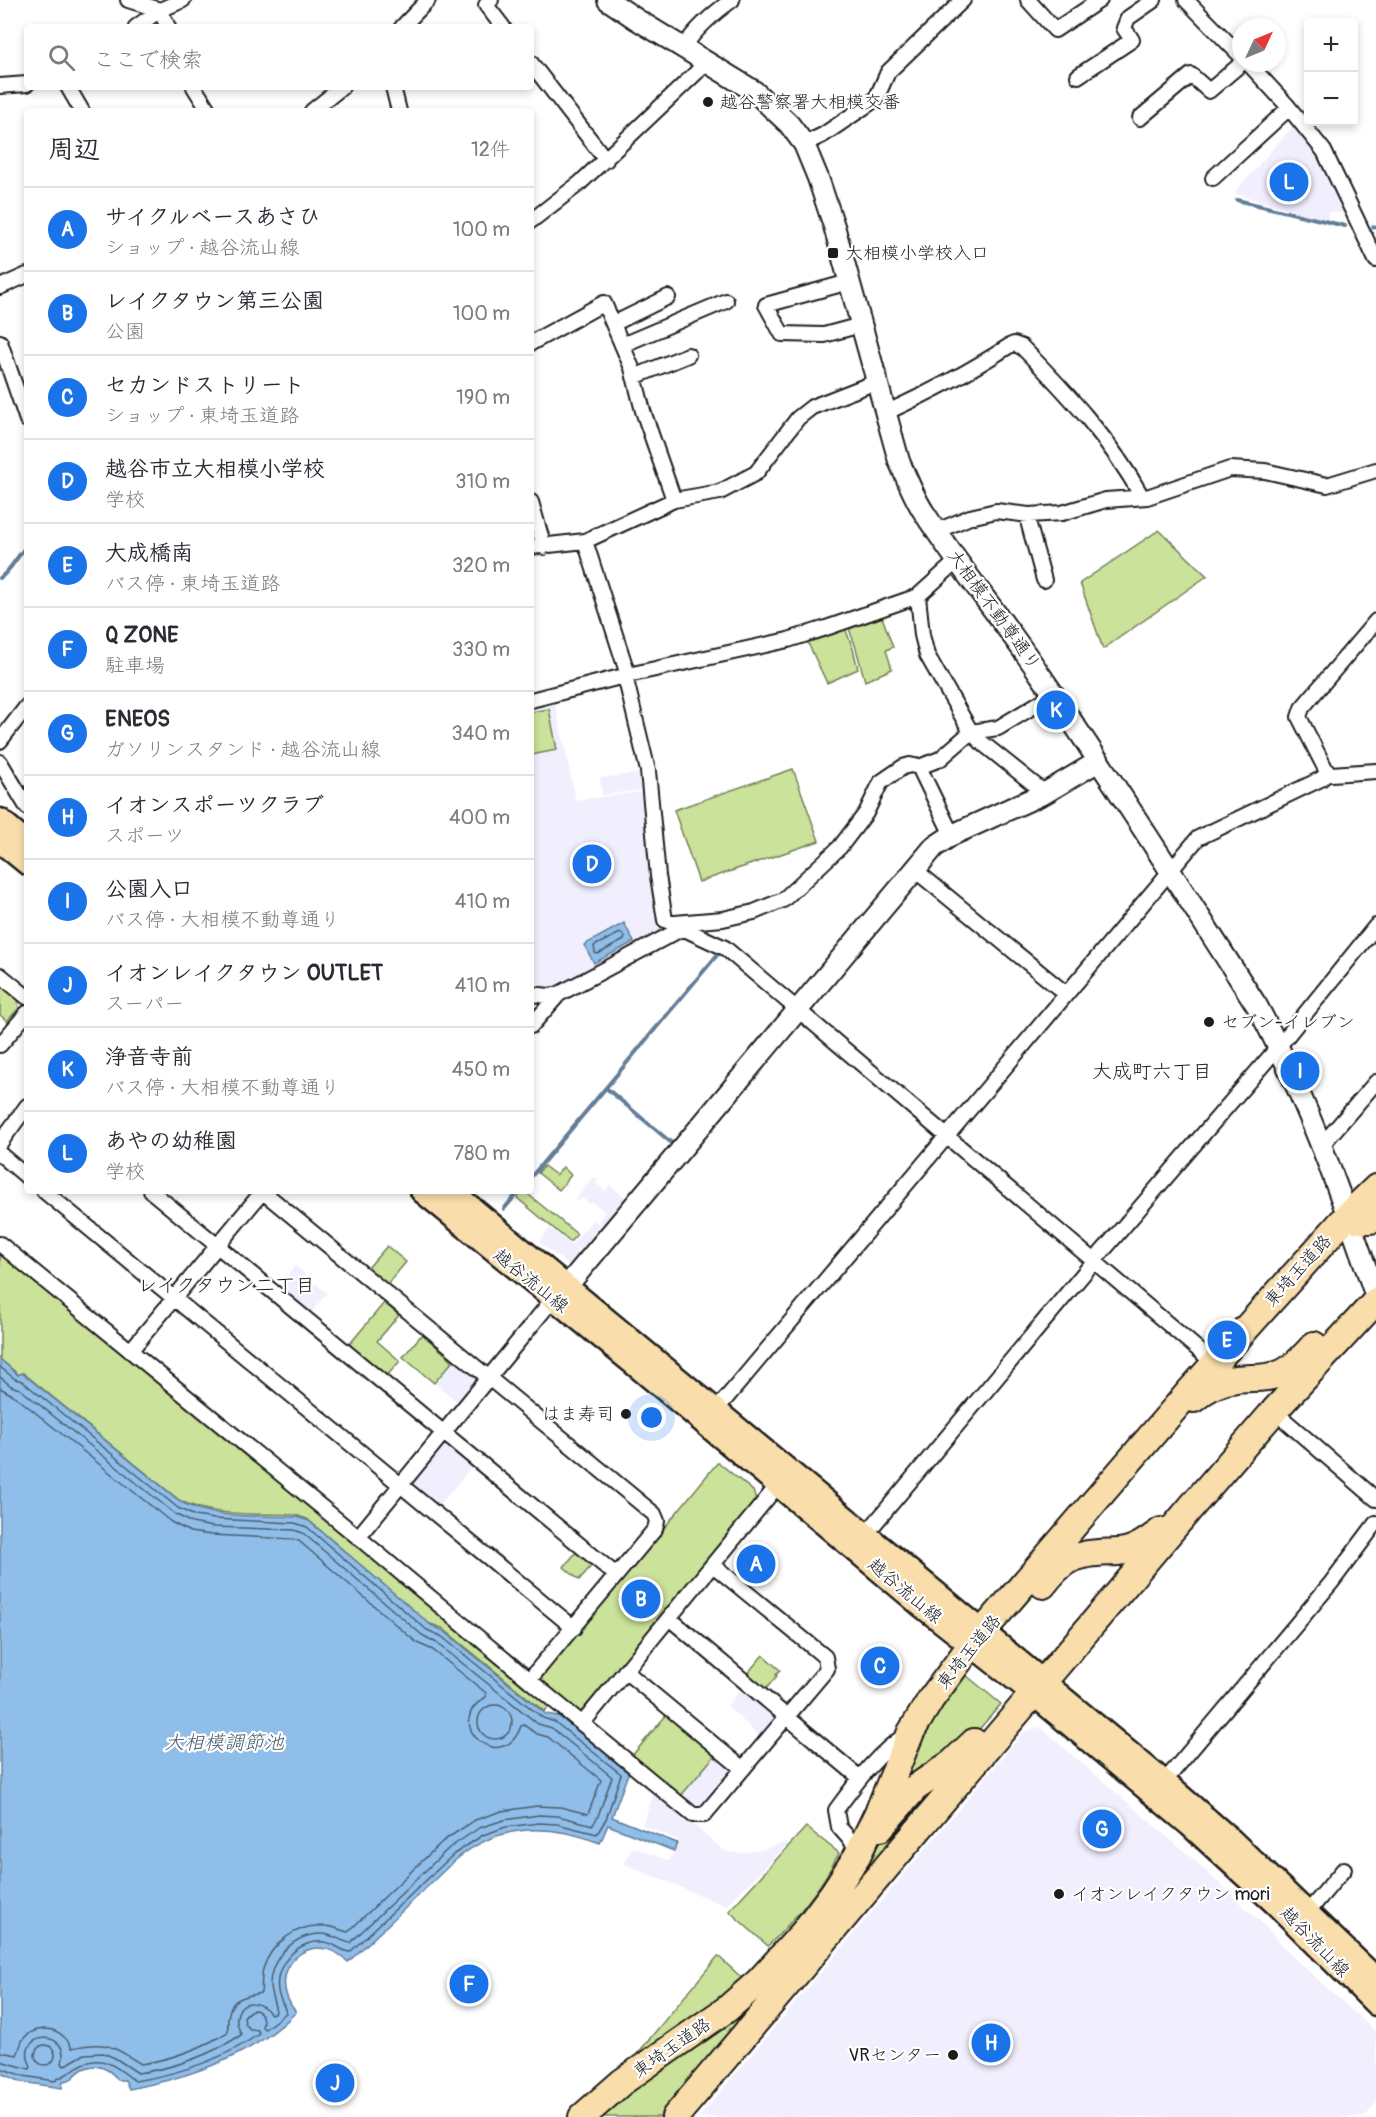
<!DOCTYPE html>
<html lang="ja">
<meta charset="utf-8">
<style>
:root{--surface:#fff;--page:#f7f7f7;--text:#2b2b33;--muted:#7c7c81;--line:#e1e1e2;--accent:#1a73e8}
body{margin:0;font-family:Pangolin,"Klee One",sans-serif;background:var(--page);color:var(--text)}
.controls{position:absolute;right:18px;top:18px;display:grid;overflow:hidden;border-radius:6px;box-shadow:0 3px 9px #0003}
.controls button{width:54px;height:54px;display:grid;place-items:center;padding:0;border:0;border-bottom:2px solid var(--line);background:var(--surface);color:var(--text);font:30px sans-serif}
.compass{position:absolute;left:1232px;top:18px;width:54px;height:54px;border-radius:50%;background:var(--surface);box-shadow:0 3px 9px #0003;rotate:46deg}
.you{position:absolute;left:652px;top:1418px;width:21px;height:21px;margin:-15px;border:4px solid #fff;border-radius:50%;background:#1a73e8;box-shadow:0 0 0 9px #1a73e833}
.badge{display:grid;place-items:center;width:39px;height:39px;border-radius:50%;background:var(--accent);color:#fff;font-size:20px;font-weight:700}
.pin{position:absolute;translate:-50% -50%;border:3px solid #fff;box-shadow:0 2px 6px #0006}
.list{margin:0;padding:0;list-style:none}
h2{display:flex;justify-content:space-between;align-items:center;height:78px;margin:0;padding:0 24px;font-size:26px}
h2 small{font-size:20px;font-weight:400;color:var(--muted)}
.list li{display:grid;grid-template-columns:39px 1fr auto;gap:18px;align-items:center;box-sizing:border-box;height:84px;padding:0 24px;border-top:2px solid var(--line)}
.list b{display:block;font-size:22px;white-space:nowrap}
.list p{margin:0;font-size:20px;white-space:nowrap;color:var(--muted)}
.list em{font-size:20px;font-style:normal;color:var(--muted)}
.icon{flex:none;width:33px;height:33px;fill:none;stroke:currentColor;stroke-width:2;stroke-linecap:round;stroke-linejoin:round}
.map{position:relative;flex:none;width:1376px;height:2117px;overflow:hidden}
.search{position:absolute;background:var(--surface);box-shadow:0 3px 9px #0003;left:24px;top:24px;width:510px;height:66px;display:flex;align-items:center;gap:15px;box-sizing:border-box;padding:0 21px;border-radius:6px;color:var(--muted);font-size:22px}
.panel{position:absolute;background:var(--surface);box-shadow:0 3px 9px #0003;left:24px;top:108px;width:510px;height:1086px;border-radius:6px}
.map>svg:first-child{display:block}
.built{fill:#f1effe}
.green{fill:#cae299;stroke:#737f5a;stroke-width:1.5}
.water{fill:#90beea;stroke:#627d98;stroke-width:1.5}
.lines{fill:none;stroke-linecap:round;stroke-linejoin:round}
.shore{stroke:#4a5d6e;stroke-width:1.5}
.stream{stroke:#627d98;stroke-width:4}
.street-casing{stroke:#1c1c1c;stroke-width:18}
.secondary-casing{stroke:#1c1c1c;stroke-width:24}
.primary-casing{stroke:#1c1c1c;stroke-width:27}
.highway-casing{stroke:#1c1c1c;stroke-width:30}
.street{stroke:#fff;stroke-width:14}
.secondary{stroke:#fff;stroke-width:20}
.primary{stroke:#f9ddab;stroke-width:22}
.highway{stroke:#f9ddab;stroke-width:26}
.poi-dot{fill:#1c1c1c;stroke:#fff;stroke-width:2}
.labels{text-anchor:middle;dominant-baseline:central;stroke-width:4.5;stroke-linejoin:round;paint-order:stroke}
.poi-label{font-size:18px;fill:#1c1c1c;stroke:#fff;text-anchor:start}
.street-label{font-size:18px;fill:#1c1c1c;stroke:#fff}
.neighbourhood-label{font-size:20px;fill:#1c1c1c;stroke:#fff}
.water-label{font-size:20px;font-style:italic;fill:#4a5d6e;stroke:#fff}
</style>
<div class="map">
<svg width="1376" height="2117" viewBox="0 0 1376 2117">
<rect width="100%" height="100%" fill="#fff"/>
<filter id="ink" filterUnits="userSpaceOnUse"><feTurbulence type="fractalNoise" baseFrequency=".0167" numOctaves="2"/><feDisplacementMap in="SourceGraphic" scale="12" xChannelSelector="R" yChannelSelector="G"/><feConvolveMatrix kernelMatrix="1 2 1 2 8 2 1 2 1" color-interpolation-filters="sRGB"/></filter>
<g filter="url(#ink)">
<path class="built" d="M1294,125L1313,146L1329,170L1347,213L1328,212V221L1234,193Z
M555,703L576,800L642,792L662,929L659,934L552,991L531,990V706Z
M640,773L642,790L602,795L600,778Z
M594,1177L598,1180L596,1183L605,1191L610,1185L628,1200L606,1227L598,1221L605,1212L592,1202L590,1204L582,1198L578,1202L575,1200Z
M593,1219L602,1226L581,1252L572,1244Z
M550,1228L581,1253L569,1266L539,1242Z
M295,1266L327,1293L310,1314L278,1287Z
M454,1360L477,1378L476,1385L460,1404L435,1383Z
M448,1442L474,1464L437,1508L412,1489L410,1480L441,1443Z
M742,1688L774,1714L776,1722L762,1739L727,1706Z
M1040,1727L1193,1859L1268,1929L1292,1956L1376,2032V2103L1365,2117H699L1024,1732Z
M716,1754L732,1767L733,1774L702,1810L696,1811L680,1797Z
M655,1792L726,1852L741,1853L765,1849L786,1842L788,1844L726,1906L624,1864L632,1847L670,1861L678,1840L642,1825Z"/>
<path class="green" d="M1159,530L1207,576L1103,649L1080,583Z
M882,617L893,647L886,650L892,669L865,681L855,645L849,629Z
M845,628L853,649L858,669L827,683L807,641Z
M549,709L557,750L531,755V712Z
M793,769L819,841L699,882L674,810Z
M3,985L18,998L19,1008L7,1021L0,1015V989Z
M544,1166L556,1175L563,1167L571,1175L559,1190L538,1173Z
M524,1191L577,1234L570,1242L517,1198Z
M387,1246L406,1262L386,1286L367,1269Z
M0,1250L551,1706L544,1711L442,1628L428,1623L307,1519L295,1515C257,1513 213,1518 179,1500L23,1373L19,1375L0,1359Z
M384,1303L399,1315L377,1341L400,1361L385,1378L348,1346Z
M422,1334L453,1361L434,1383L403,1357Z
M718,1462L753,1491L757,1502L580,1713L578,1714L541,1683L542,1677Z
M577,1551L593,1564L579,1580L564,1567Z
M763,1655L780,1670L776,1675L777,1676L764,1691L746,1675Z
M961,1671L1001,1704L969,1741L926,1772L895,1784Z
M668,1713L716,1754L680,1797L631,1757Z
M956,1768L668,2117H590L707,2033L852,1875L909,1801Z
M806,1827L839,1853C821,1889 796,1918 768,1946L729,1911Z
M718,1956L743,1979L690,2022L636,2060L637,2054Z"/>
<path class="water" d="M624,923L634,942L594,963L584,945Z
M0,1359L18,1375L22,1373L181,1502C215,1520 259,1515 297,1517L309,1521L431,1625L444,1631L546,1714L558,1716L629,1771L612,1817L677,1843L674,1851L608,1825L600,1843C551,1824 501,1823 458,1858C445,1869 433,1881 421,1893C397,1916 373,1939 348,1962C314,1925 261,1969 296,2012C253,2057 187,2078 129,2089L125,2080H118C110,2069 97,2062 83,2069C74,2074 75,2080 63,2081L62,2088L22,2082L0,2073Z"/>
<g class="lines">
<path class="shore" d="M620,933L625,937L624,940L598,954L595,953L594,946Z
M0,1367L15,1379L22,1381L178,1508L195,1516L214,1519L295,1523L307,1527L427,1630L441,1636L543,1718L555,1722L621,1774L606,1819L597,1834L557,1824L539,1823L506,1827L483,1835L454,1854L350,1952C341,1951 334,1943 324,1942C297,1940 274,1965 278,1991C279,1999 285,2006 286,2013L265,2029L262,2027C266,2012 254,2003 244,2017L245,2024L250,2029L258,2030L259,2034C222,2060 178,2074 135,2081C112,2064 98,2050 70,2072C65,2076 60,2076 55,2081L24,2076L0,2068
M0,1377L11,1386L20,1389L175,1514L192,1523L213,1527L294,1530L303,1533L422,1635L437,1643L538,1724L552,1728L612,1777L598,1816L593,1825L558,1816L539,1815L504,1820L479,1828L449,1848L350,1943C341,1941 333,1935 323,1934C295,1933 271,1957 270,1984C270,1995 275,2002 276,2012L271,2014C262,2002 241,1996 237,2017C235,2024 240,2029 241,2035C210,2055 174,2068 138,2073L115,2058L103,2053L85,2054L64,2066L62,2063C71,2027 13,2032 31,2066L30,2069L0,2061
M0,1388L16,1397L171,1522L190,1532L211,1535L292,1539L299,1541L417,1643L433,1650L486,1693V1697C439,1724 503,1777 521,1726L524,1725L537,1734L548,1737L601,1780L588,1814L560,1807L537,1806L502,1811L475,1820L443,1841L348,1932C341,1931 333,1926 325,1926C298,1923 271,1943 263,1969C261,1977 262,1985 261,1993C234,1998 226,2002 228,2032C202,2048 171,2059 141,2064C112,2046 107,2040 72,2048C70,2045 68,2040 64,2037C52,2025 31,2027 22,2041C20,2046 19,2051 17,2055L0,2052
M478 1722a17 17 0 1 1 34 0a17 17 0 1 1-34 0Z
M35 2055a10 10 0 1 1 20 0a10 10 0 1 1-20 0Z"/>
<path class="stream" d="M1237,200L1345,226
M1373,227H1376
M0,578C12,569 16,557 27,546
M606,1088L674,1145
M531,1177L718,954
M504,1209L519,1191"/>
<defs>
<path id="street" d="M128,0L160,10L168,27
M491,0L486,5L503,27
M1028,0L1055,30L1100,0
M1186,0L1241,56
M136,27L160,10L183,0
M402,27L428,0
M684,47C696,28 714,13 732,0
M531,63L606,160
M1248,63L1286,104L1324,151L1376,260
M1078,76L1132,40L1124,28L1128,18L1154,0
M0,86L27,84
M68,87L82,111
M194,87L209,111
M393,87L399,111
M312,111L342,87
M1140,118L1191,75L1209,91L1242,63
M804,144L823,135L876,99L888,72L963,0
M1213,178L1289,108
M531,221L580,183L697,72L705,60
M849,282L766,305L782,334L824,335L861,325
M0,287L27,275
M613,324L668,297
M0,342L27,420
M531,343L604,303L632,368L643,411L674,500
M622,345L726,301
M634,377L688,355
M885,413C929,393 969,372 1009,346L1014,344L1022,347C1067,393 1111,440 1142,497
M531,502L544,547
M1029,515V525L1044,580
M937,531L970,517L996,511L1029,515L1062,513L1106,500L1147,497L1230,469L1265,471L1327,485L1376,470
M585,541L628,675
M531,547L585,541L674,500L720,492L756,473L798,418L812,407L876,382
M918,596L922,635L927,655L971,732L981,742L1045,793
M1376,621L1302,708L1299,717L1327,772L1331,774L1376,771
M625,676L648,771L658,876L665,920L725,948L1214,1363
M531,700L628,675L788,640L826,628L918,596L957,561
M0,741L27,706
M0,762L27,807
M919,767L952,835
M915,870L1066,994
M675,923L723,919L754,912L783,900L840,847L866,813L881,782L903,767L910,765L919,767L940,759L971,732L998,728L1054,694
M0,975L27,997
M531,994L549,996L559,994L683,928
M531,1026L559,994
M0,1045L27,1013
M0,1143L27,1106
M1321,1146L1376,1082
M0,1154L27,1177
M44,1191L574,1628
M151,1191L616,1575
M0,1244L358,1537L529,1680L655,1529L657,1521L654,1514L262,1191
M131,1350L263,1191
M717,1409L1198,838L1321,779L1328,773
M1274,1411L1376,1499
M866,1534L1095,1260L1279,1046L1376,926
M358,1537L553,1299
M669,1618L860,1778
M625,1671L743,1769
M529,1680L693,1815H704L827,1669L825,1657L713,1565
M582,1724L778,1485
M1164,1782L1331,1583L1376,1523
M857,1856L853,1843L839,1827L836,1810C856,1783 877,1753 906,1735
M1308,1912L1344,1869"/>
<path id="secondary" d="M608,0L636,19L754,91L789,124L804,144L818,178L834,226L899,461C907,479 914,498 925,514C961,570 1004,621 1041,676C1116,784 1186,896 1257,1006C1307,1098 1342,1198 1376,1297
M555,1297L567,1286L934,847L952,835L1045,793L1099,761"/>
<path id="primary" d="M0,820L27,843
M0,841L27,863
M422,1191L638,1367L922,1606L1024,1686L1190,1825L1276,1904L1376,2004
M451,1191L1164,1782L1231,1840L1376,1979"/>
<path id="highway" d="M1348,1215C1358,1222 1365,1221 1376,1219
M1194,1399C1206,1388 1219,1381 1236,1379C1252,1377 1266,1380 1282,1373C1295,1367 1305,1355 1314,1345
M1043,1585C1050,1576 1057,1567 1067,1561C1083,1552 1100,1553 1118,1552C1134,1551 1148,1541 1161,1531
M880,1828L915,1788L952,1763L974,1742
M582,2117L622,2082L727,2009L759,1981L803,1933L833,1893L857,1856L880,1808L911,1732L931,1699L971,1645L1189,1392L1348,1215L1376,1188
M675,2117L1192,1506L1274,1411L1376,1301"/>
</defs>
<use href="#street" class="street-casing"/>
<use href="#secondary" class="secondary-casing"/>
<use href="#primary" class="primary-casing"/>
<use href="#highway" class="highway-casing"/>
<use href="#street" class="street"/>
<use href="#secondary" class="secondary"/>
<use href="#primary" class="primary"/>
<use href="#highway" class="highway"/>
</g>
</g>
<g class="poi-dot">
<circle cx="708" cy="102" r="6"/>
<rect x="827" y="247" width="12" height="12" rx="3"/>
<circle cx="1209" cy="1022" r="6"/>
<circle cx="626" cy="1414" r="6"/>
<circle cx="1059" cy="1894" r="6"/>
<circle cx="953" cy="2055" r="6"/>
</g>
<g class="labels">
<g class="poi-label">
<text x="720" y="102">越谷警察署大相模交番</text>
<text x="845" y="253">大相模小学校入口</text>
<text x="1221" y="1022">セブン-イレブン</text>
<text x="614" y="1414" text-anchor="end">はま寿司</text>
<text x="1071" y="1894">イオンレイクタウン mori</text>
<text x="941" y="2055" text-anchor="end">VRセンター</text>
</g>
<g class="street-label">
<text transform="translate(994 610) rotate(54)">大相模不動尊通り</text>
<text transform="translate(1298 1271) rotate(-48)">東埼玉道路</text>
<text transform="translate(531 1281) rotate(39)">越谷流山線</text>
<text transform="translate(905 1591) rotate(40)">越谷流山線</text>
<text transform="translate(969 1652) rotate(-51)">東埼玉道路</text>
<text transform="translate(1315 1942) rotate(46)">越谷流山線</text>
<text transform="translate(672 2048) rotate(-35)">東埼玉道路</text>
</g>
<g class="neighbourhood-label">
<text x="1152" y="1071">大成町六丁目</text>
<text x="226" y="1285">レイクタウン二丁目</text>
</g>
<g class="water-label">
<text x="224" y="1742">大相模調節池</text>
</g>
</g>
</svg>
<div class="controls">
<button>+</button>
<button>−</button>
</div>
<svg class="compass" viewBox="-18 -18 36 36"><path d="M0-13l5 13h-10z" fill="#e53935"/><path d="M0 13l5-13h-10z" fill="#7c7c81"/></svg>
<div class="you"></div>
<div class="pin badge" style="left:756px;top:1564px">A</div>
<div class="pin badge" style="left:641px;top:1599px">B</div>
<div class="pin badge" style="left:880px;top:1666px">C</div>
<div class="pin badge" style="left:592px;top:864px">D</div>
<div class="pin badge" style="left:1227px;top:1340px">E</div>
<div class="pin badge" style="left:469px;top:1984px">F</div>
<div class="pin badge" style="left:1102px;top:1829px">G</div>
<div class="pin badge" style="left:991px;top:2043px">H</div>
<div class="pin badge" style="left:1300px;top:1071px">I</div>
<div class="pin badge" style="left:335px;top:2083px">J</div>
<div class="pin badge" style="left:1056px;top:710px">K</div>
<div class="pin badge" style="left:1289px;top:182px">L</div>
<div class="search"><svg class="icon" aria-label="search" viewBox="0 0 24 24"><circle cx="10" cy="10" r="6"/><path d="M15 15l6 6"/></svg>ここで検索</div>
<section class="panel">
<h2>周辺<small>12件</small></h2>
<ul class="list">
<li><span class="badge">A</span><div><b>サイクルベースあさひ</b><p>ショップ · 越谷流山線</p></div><em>100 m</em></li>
<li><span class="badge">B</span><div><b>レイクタウン第三公園</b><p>公園</p></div><em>100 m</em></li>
<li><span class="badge">C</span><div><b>セカンドストリート</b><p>ショップ · 東埼玉道路</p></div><em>190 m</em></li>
<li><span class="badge">D</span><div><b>越谷市立大相模小学校</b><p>学校</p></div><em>310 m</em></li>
<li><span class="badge">E</span><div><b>大成橋南</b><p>バス停 · 東埼玉道路</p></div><em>320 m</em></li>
<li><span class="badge">F</span><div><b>Q ZONE</b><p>駐車場</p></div><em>330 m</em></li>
<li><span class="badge">G</span><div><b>ENEOS</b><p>ガソリンスタンド · 越谷流山線</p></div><em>340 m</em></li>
<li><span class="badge">H</span><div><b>イオンスポーツクラブ</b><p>スポーツ</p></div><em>400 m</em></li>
<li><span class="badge">I</span><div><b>公園入口</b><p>バス停 · 大相模不動尊通り</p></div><em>410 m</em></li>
<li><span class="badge">J</span><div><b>イオンレイクタウン OUTLET</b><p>スーパー</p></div><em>410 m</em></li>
<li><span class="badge">K</span><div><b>浄音寺前</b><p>バス停 · 大相模不動尊通り</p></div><em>450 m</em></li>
<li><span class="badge">L</span><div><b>あやの幼稚園</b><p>学校</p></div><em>780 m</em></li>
</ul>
</section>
</div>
